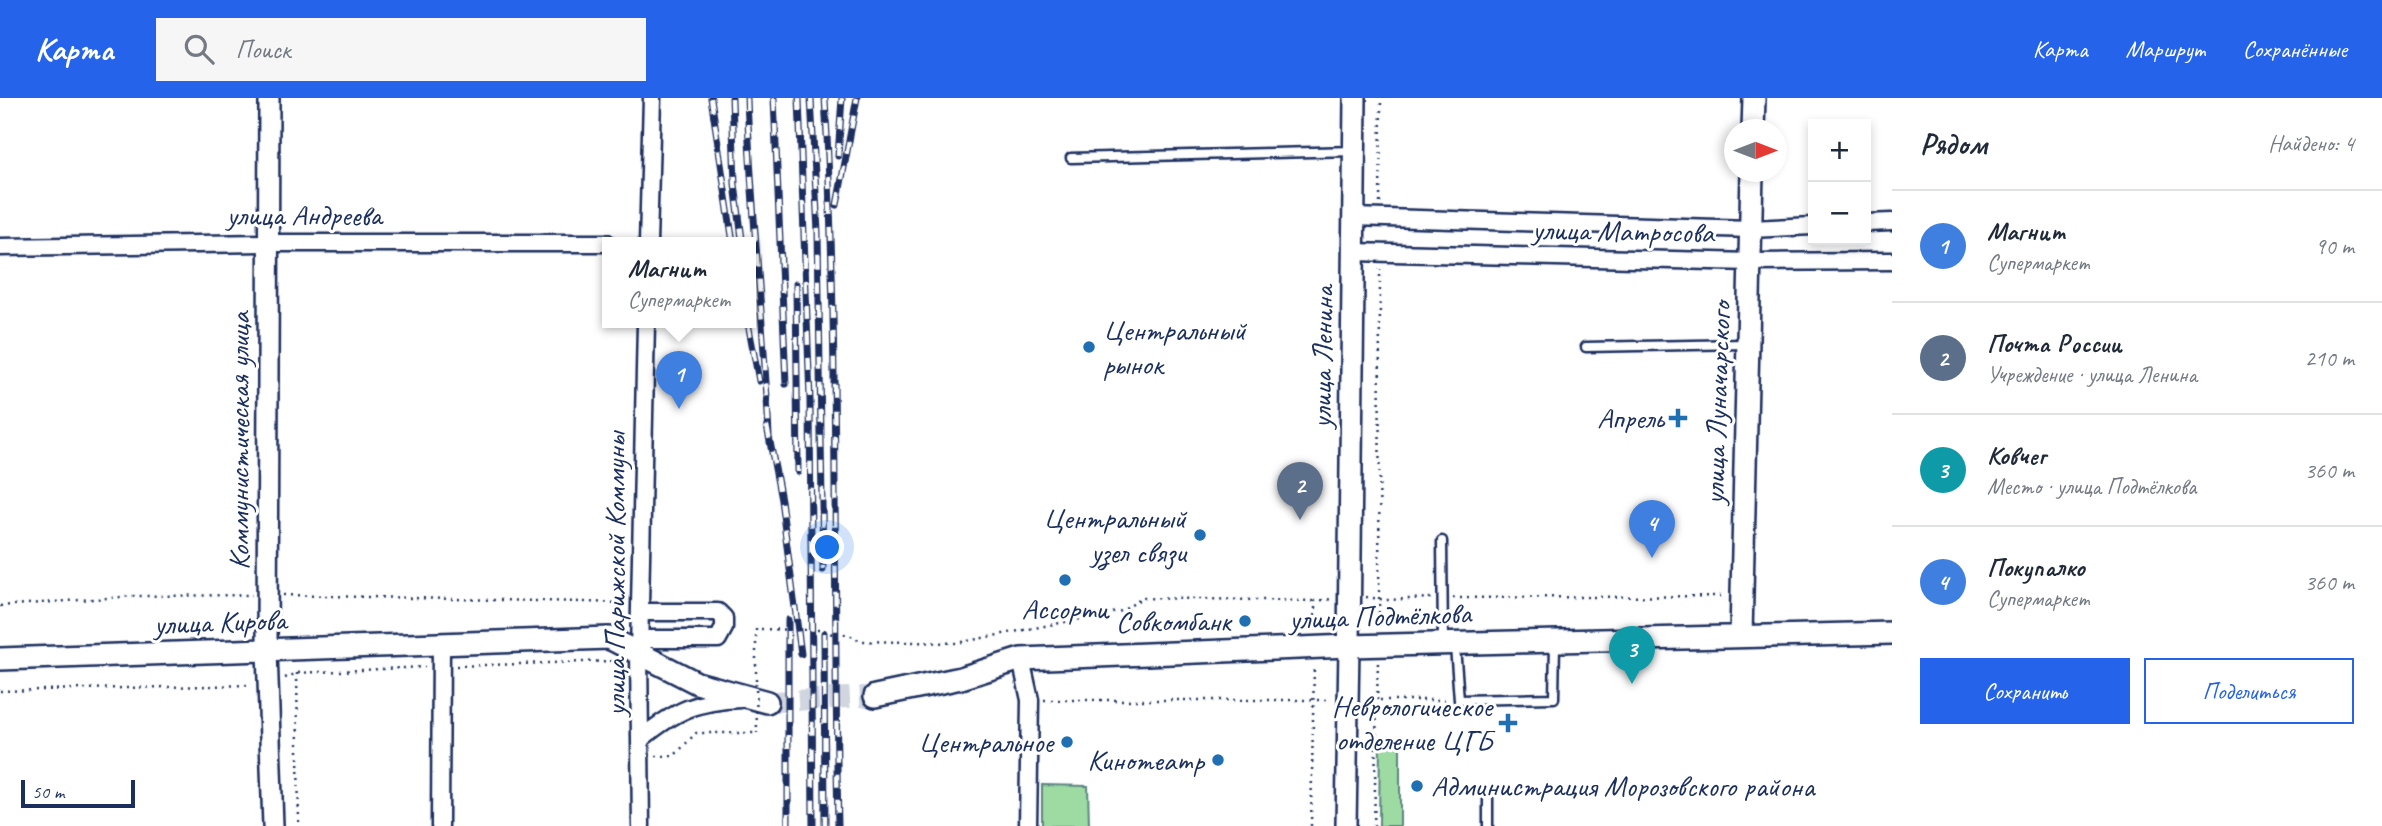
<!DOCTYPE html>
<html lang="ru">
<meta charset="utf-8">
<style>
:root{--surface:#fff;--page:#f6f6f7;--text:#1f2937;--muted:#747a83;--line:#e0e1e3;--accent:#2563eb}
body{margin:0;font-family:Caveat,sans-serif;background:var(--page);color:var(--text)}
.controls{position:absolute;right:21px;top:21px;display:grid;overflow:hidden;border-radius:0px;box-shadow:0 4px 10px #0003}
.controls button{width:63px;height:63px;display:grid;place-items:center;padding:0;border:0;border-bottom:2px solid var(--line);background:var(--surface);color:var(--text);font:35px sans-serif}
.compass{position:absolute;left:1724px;top:21px;width:63px;height:63px;border-radius:50%;background:var(--surface);box-shadow:0 4px 10px #0003;rotate:90deg}
.scale{position:absolute;left:21px;bottom:18px;width:114px;box-sizing:border-box;padding-left:7px;border:4px solid #1b2f5e;border-top:0;font-size:19px;line-height:24px;white-space:nowrap;color:#1b2f5e;-webkit-text-stroke:5px #fff;paint-order:stroke}
.you{position:absolute;left:828px;top:450px;width:24px;height:24px;margin:-18px;border:5px solid #fff;border-radius:50%;background:#1a73e8;box-shadow:0 0 0 10px #1a73e833}
.badge{display:grid;place-items:center;width:46px;height:46px;border-radius:50%;background:var(--accent);color:#fff;font-size:23px;font-weight:700}
.pin{position:absolute;translate:-50% -58px;filter:drop-shadow(0 2px 4px #0008)}
.pin::after{content:'';position:absolute;top:37px;width:24px;height:21px;background:inherit;clip-path:polygon(0 0,100% 0,50% 100%)}
.popup{position:absolute;left:602px;top:139px;width:154px;height:91px;box-sizing:border-box;display:grid;place-content:center;border-radius:0px;background:var(--surface);filter:drop-shadow(0 2px 5px #0005);font-size:23px;white-space:nowrap;color:var(--muted)}
.popup b{font-size:26px;color:var(--text)}
.popup::after{content:'';position:absolute;left:50%;top:100%;margin-left:-14px;border:14px solid transparent;border-top-color:var(--surface)}
.list{margin:0;padding:0;list-style:none}
h2{display:flex;justify-content:space-between;align-items:center;height:91px;margin:0;padding:0 28px;font-size:30px}
h2 small{font-size:23px;font-weight:400;color:var(--muted)}
.list li{display:grid;grid-template-columns:46px 1fr auto;gap:21px;align-items:center;box-sizing:border-box;height:112px;padding:0 28px;border-top:2px solid var(--line)}
.list b{display:block;font-size:26px;white-space:nowrap}
.list p{margin:0;font-size:23px;white-space:nowrap;color:var(--muted)}
.list em{font-size:23px;font-style:normal;color:var(--muted)}
.actions{display:flex;gap:14px;padding:21px 28px}
.actions a{flex:1;padding:16px 0;border:2px solid var(--accent);border-radius:0px;text-align:center;font-size:24px;color:var(--accent)}
.actions .main{background:var(--accent);color:#fff}
.icon{flex:none;width:38px;height:38px;fill:none;stroke:currentColor;stroke-width:2;stroke-linecap:round;stroke-linejoin:round}
.map{position:relative;flex:none;width:1892px;height:728px;overflow:hidden}
header{display:flex;align-items:center;gap:42px;box-sizing:border-box;height:98px;padding:0 35px;background:var(--accent);color:#fff}
header strong{font-size:33px}
nav{display:flex;gap:38px;margin-inline-start:auto;font-size:24px}
.search{width:490px;height:63px;background:var(--page);display:flex;align-items:center;gap:18px;box-sizing:border-box;padding:0 24px;border-radius:0px;color:var(--muted);font-size:26px}
main{display:flex}
aside{flex:1;background:var(--surface)}
.map>svg:first-child{display:block}
.green{fill:#9ddba3;stroke:#5c8580;stroke-width:2}
.lines{fill:none;stroke-linecap:round;stroke-linejoin:round}
.secondary-tunnel{stroke:#d1d5df;stroke-width:21;stroke-dasharray:21 10;stroke-linecap:butt}
.service-casing{stroke:#1b2f5e;stroke-width:13}
.minor-casing{stroke:#1b2f5e;stroke-width:21}
.tertiary-casing{stroke:#1b2f5e;stroke-width:24}
.secondary-casing{stroke:#1b2f5e;stroke-width:26}
.path{stroke:#1b2f5e;stroke-width:2.5;stroke-dasharray:2 5;stroke-linecap:butt}
.service{stroke:#fff;stroke-width:8}
.minor{stroke:#fff;stroke-width:16}
.tertiary{stroke:#fff;stroke-width:19}
.secondary{stroke:#fff;stroke-width:21}
.rail-casing{stroke:#1b2f5e;stroke-width:7}
.rail{stroke:#fff;stroke-width:4.5;stroke-dasharray:13;stroke-linecap:butt}
.path-bridge{stroke:#1b2f5e;stroke-width:2.5;stroke-dasharray:2 5;stroke-linecap:butt}
.poi-dot{fill:#1f6fb2;stroke:#fff;stroke-width:2.5}
.labels{text-anchor:middle;dominant-baseline:central;stroke-width:6;stroke-linejoin:round;paint-order:stroke}
.street-label{font-size:30px;fill:#1b2f5e;stroke:#fff}
.poi-label{font-size:30px;fill:#1b2f5e;stroke:#fff;text-anchor:end}
</style>
<header>
<strong>Карта</strong>
<div class="search"><svg class="icon" aria-label="search" viewBox="0 0 24 24"><circle cx="10" cy="10" r="6"/><path d="M15 15l6 6"/></svg>Поиск</div>
<nav><a>Карта</a><a>Маршрут</a><a>Сохранённые</a></nav>
</header>
<main>
<div class="map">
<svg width="1892" height="728" viewBox="0 0 1892 728">
<rect width="100%" height="100%" fill="#fff"/>
<filter id="ink" filterUnits="userSpaceOnUse"><feTurbulence type="fractalNoise" baseFrequency=".0143" numOctaves="2"/><feDisplacementMap in="SourceGraphic" scale="14" xChannelSelector="R" yChannelSelector="G"/><feConvolveMatrix kernelMatrix="1 2 1 2 8 2 1 2 1" color-interpolation-filters="sRGB"/></filter>
<g filter="url(#ink)">
<path class="green" d="M1400,639V728H1379L1380,641Z
M1042,687L1088,688L1089,728H1042Z"/>
<g class="lines">
<path class="secondary-tunnel" d="M767,604L875,598"/>
<defs>
<path id="service" d="M1071,60L1354,53
M1586,249L1745,246
M1442,443L1443,545
M1455,548L1459,602L1554,600L1555,545
M1488,694V728"/>
<path id="minor" d="M1353,119L1751,131L1813,128
M1866,125L1892,124
M648,145L652,0
M0,149L270,145H607
M1353,154L1751,164L1892,163
M639,541H718L724,530V520L718,514H640
M1021,561L1030,602L1028,728
M642,640C676,612 697,603 741,601
M440,728L441,545
M641,728L639,555L646,225"/>
<path id="tertiary" d="M269,0L267,553L273,728
M1346,728L1349,548"/>
<path id="secondary" d="M1753,32L1754,0
M1741,537L1752,74
M1349,548L1355,0
M0,561L609,540L697,585L767,604
M875,598L961,580L1021,561L1349,548L1892,535"/>
</defs>
<use href="#service" class="service-casing"/>
<use href="#minor" class="minor-casing"/>
<use href="#tertiary" class="tertiary-casing"/>
<use href="#secondary" class="secondary-casing"/>
<path class="path" d="M1380,105L1381,0
M283,497L626,505
M1366,499L1386,502L1432,500
M1453,500L1726,498
M0,508L134,498L252,497
M1379,529L1380,171
M1315,532V503L1331,501
M456,568L614,563
M297,575L299,728
M285,580L297,575L425,569
M756,582V531L824,532L834,537L847,536L861,543L957,545L1122,513L1142,500L1315,503
M0,593L252,587
M1044,602H1331
M1366,602H1447
M656,658H674L696,635H757
M1311,728L1314,567
M1374,728L1378,563"/>
<use href="#service" class="service"/>
<use href="#minor" class="minor"/>
<use href="#tertiary" class="tertiary"/>
<use href="#secondary" class="secondary"/>
<defs>
<path id="rail" d="M711,0L733,145
M732,0L735,86L742,141
M747,0C751,113 764,225 769,338
M774,0L786,286
M799,0L810,302L813,728
M811,0L818,134L823,472
M825,0C839,243 833,485 838,728
M838,58L842,0
M837,107L857,0
M796,186L798,374
M748,225L759,283
M767,328L781,402L801,556
M824,535L825,728
M788,728V522"/>
</defs>
<use href="#rail" class="rail-casing"/>
<use href="#rail" class="rail"/>
<path class="path-bridge" d="M756,585L757,635"/>
</g>
</g>
<g class="poi-dot">
<circle cx="1089" cy="249" r="7"/>
<path d="M1674.5 309.5h7v7h7v7h-7v7h-7v-7h-7v-7h7z"/>
<circle cx="1200" cy="437" r="7"/>
<circle cx="1065" cy="482" r="7"/>
<circle cx="1245" cy="523" r="7"/>
<path d="M1504.5 614.5h7v7h7v7h-7v7h-7v-7h-7v-7h7z"/>
<circle cx="1067" cy="644" r="7"/>
<circle cx="1218" cy="662" r="7"/>
<circle cx="1417" cy="688" r="7"/>
</g>
<g class="labels">
<g class="street-label">
<text x="304" y="117">улица Андреева</text>
<text transform="translate(1623 133) rotate(1)">улица Матросова</text>
<text transform="translate(1322 259) rotate(-89)">улица Ленина</text>
<text transform="translate(1717 305) rotate(-88)">улица Луначарского</text>
<text transform="translate(239 343) rotate(-90)">Коммунистическая улица</text>
<text transform="translate(615 476) rotate(-90)">улица Парижской Коммуны</text>
<text transform="translate(1380 518) rotate(-2)">улица Подтёлкова</text>
<text transform="translate(220 524) rotate(-2)">улица Кирова</text>
</g>
<g class="poi-label">
<text x="1103" y="232" text-anchor="start">Центральный<tspan x="1103" dy="34">рынок</tspan></text>
<text x="1664" y="320">Апрель</text>
<text x="1186" y="420">Центральный<tspan x="1186" dy="34">узел связи</tspan></text>
<text x="1065" y="511" text-anchor="middle">Ассорти</text>
<text x="1231" y="523">Совкомбанк</text>
<text x="1492" y="608">Неврологическое<tspan x="1492" dy="34">отделение ЦГБ</tspan></text>
<text x="1053" y="644">Центральное</text>
<text x="1204" y="662">Кинотеатр</text>
<text x="1431" y="688" text-anchor="start">Администрация Морозовского района</text>
</g>
</g>
</svg>
<div class="controls">
<button>+</button>
<button>−</button>
</div>
<svg class="compass" viewBox="-18 -18 36 36"><path d="M0-13l5 13h-10z" fill="#e53935"/><path d="M0 13l5-13h-10z" fill="#747a83"/></svg>
<div class="scale">50 m</div>
<div class="you"></div>
<div class="pin badge" style="left:679px;top:311px;background:#3f7fe0">1</div>
<div class="popup"><b>Магнит</b>Супермаркет</div>
<div class="pin badge" style="left:1300px;top:422px;background:#5c6f8a">2</div>
<div class="pin badge" style="left:1632px;top:586px;background:#0f9aa8">3</div>
<div class="pin badge" style="left:1652px;top:460px;background:#3f7fe0">4</div>
</div>
<aside>
<h2>Рядом<small>Найдено: 4</small></h2>
<ul class="list">
<li><span class="badge" style="background:#3f7fe0">1</span><div><b>Магнит</b><p>Супермаркет</p></div><em>90 m</em></li>
<li><span class="badge" style="background:#5c6f8a">2</span><div><b>Почта России</b><p>Учреждение · улица Ленина</p></div><em>210 m</em></li>
<li><span class="badge" style="background:#0f9aa8">3</span><div><b>Ковчег</b><p>Место · улица Подтёлкова</p></div><em>360 m</em></li>
<li><span class="badge" style="background:#3f7fe0">4</span><div><b>Покупалко</b><p>Супермаркет</p></div><em>360 m</em></li>
</ul>
<div class="actions"><a class="main">Сохранить</a><a>Поделиться</a></div>
</aside>
</main>
